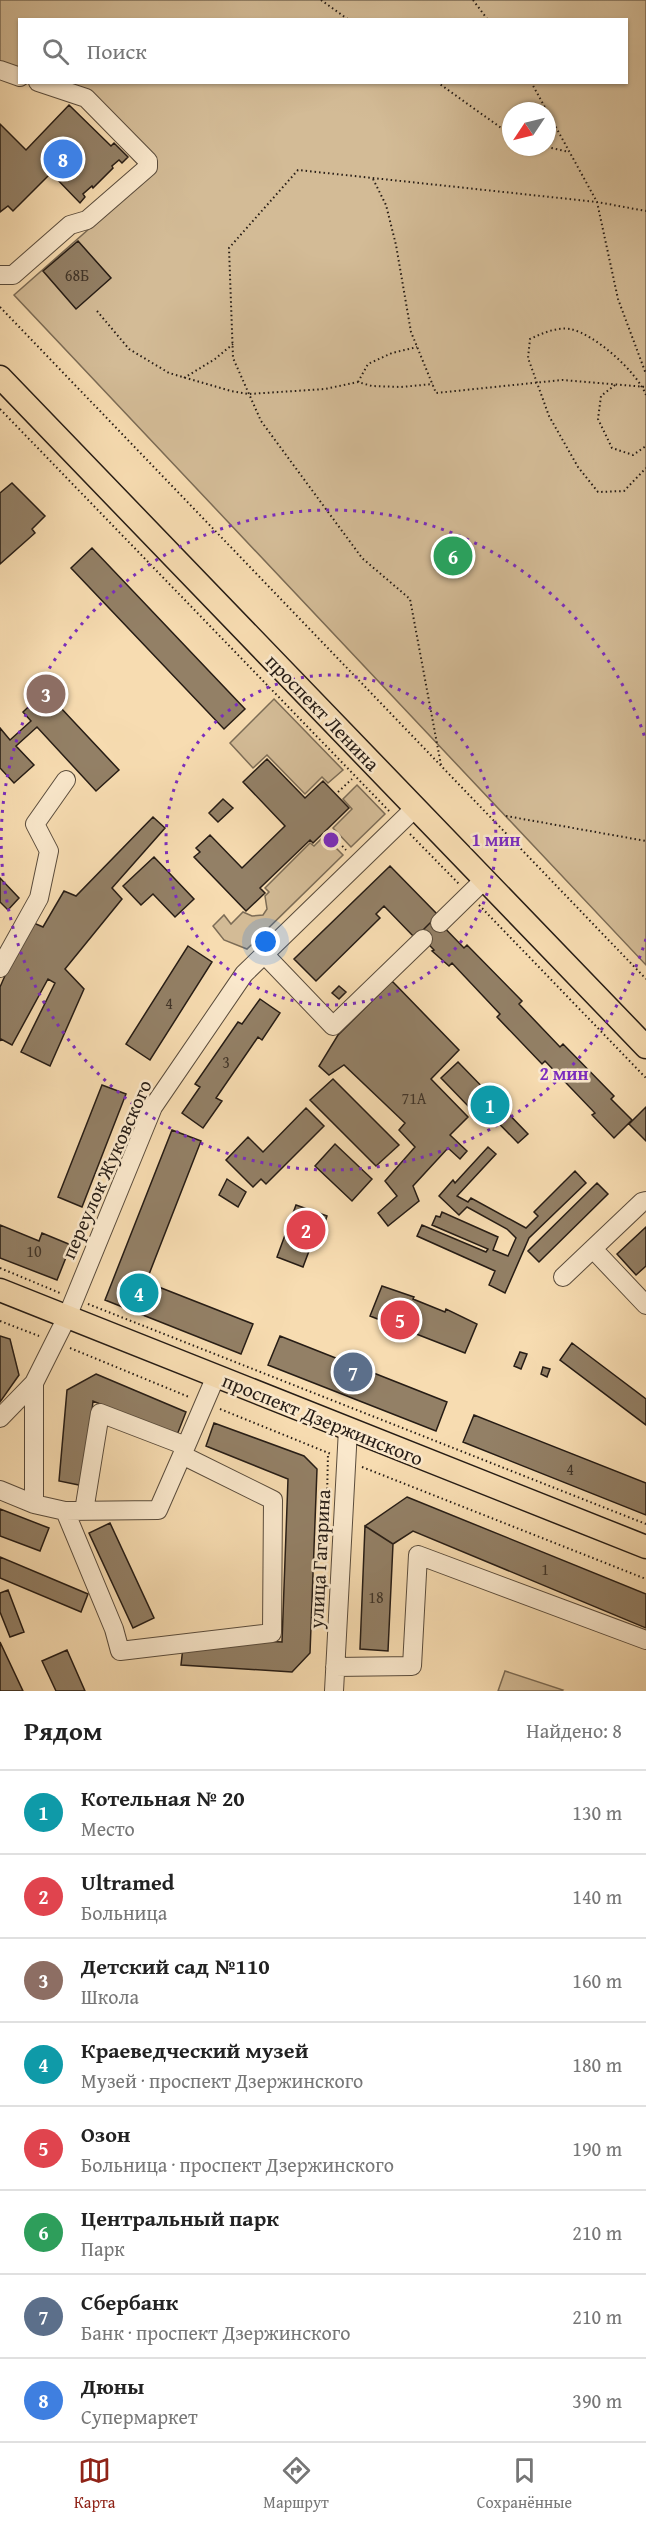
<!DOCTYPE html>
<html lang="ru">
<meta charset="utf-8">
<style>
:root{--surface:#fff;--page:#f2f2f2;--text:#222;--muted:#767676;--line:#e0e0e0;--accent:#8f2418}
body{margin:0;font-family:"Gentium Book Plus",serif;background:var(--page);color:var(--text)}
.compass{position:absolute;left:502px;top:102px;width:54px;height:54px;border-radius:50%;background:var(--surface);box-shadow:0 2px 4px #0004;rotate:235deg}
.you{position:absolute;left:266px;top:942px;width:21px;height:21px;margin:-15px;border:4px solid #fff;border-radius:50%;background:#1a73e8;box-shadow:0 0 0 9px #1a73e833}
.badge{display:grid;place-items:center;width:39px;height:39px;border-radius:50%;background:var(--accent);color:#fff;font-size:20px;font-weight:700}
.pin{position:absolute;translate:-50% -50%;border:3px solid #fff;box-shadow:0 2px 6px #0006}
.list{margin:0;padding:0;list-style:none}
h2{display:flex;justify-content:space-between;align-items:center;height:78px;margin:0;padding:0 24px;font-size:26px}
h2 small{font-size:20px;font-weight:400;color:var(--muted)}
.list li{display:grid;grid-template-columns:39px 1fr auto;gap:18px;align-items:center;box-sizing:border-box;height:84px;padding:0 24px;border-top:2px solid var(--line)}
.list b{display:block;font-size:22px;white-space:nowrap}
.list p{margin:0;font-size:20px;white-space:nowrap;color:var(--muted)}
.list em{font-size:20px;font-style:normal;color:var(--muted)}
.icon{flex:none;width:33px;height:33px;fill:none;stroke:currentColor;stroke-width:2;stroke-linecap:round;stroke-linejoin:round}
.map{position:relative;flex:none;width:646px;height:1691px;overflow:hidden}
.search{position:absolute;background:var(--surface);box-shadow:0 2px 4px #0004;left:18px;right:18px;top:18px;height:66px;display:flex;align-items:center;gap:15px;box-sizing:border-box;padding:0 21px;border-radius:0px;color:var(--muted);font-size:22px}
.sheet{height:750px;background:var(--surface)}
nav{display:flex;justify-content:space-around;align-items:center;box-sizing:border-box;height:84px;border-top:2px solid var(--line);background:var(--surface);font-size:16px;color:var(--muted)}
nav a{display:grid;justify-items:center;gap:3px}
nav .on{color:var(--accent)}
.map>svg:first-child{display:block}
.green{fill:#d3bb96;stroke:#7c6c56;stroke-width:1.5;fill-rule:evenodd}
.building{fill:#938066;stroke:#261c15;stroke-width:1.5}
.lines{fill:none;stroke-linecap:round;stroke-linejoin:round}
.minor-casing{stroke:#5a4c3c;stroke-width:20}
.major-casing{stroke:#261c15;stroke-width:25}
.path{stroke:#261c15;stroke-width:2;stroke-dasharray:1.5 3;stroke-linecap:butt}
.minor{stroke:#fae8cc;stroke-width:18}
.major{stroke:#f7dcb1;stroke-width:22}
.ring{fill:none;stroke:#7b2cbf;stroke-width:3;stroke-dasharray:3 6}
.labels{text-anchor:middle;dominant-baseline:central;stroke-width:5;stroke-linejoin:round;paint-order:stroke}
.number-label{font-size:16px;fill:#413529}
.street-label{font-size:20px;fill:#261c15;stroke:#fae8cc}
.centre{fill:#7b2cbf;stroke:#fae8cc;stroke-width:3}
.ring-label{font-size:18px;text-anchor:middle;font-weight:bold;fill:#7b2cbf;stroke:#fae8cc;stroke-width:5;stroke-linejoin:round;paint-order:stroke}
</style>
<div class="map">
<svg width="646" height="1691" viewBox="0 0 646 1691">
<rect width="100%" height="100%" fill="#f7dcb1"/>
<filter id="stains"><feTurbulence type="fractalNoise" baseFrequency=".00333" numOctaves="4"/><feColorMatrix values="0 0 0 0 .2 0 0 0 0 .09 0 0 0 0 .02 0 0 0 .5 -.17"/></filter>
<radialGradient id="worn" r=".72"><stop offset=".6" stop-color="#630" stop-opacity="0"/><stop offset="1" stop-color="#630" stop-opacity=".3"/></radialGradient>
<path class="green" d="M0,0H646V965L14,295L149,176L76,97L28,83L626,82V20H20L19,80L0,74ZM511,111H547V147H511Z
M274,699L343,770L328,783L322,777L305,794L267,755L253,768L230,743Z
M357,785L385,814L351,847L333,828L352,809L343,799Z
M324,836L343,855L247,949L224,940L213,926L224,915L231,924L243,912L252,916L263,915L267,909L265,896L269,892L265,888L310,843L314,846Z
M505,1671L563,1690L562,1691H498Z"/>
<path class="building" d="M69,105L111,146L114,143L128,157L122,163L119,160L112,166L113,168L93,188L92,186L83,194L85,197L80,203L51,173L13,211L8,206L0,212V124L26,150Z
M78,241L111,278L76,309L43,271Z
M12,483L45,516L32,529L35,533L0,564V493Z
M92,548L245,709L224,729L71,568Z
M45,691L119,770L96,791L37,727L16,746L34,765L14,783L0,768V728L10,740L31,721L23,712Z
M267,759L305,798L323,781L349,808L313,843L310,840L260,888L265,893L246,911L194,857L200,852L196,848L210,835L242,868L285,826L243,782Z
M223,799L233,808L218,822L209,813Z
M153,817L165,828L112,888L122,899L65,969L84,989L50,1066L21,1052L55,983L48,979L12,1045L1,1039L0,1041V987L29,921L43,927L64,891L76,896Z
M154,857L194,899L175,917L153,894L141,905L123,886Z
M390,866L438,915L415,938L384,906L376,914L380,918L316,981L294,959Z
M0,878L19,898L8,910L0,902Z
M435,918L464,948L467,945L522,1001L519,1004L560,1047L563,1044L614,1096L611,1099L632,1120L614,1138L592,1115L595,1113L545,1061L542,1064L497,1017L500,1014L452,963L449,966L432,951L434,950L419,934Z
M188,946L212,962L150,1060L126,1044Z
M392,981L459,1050L431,1079L468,1117L450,1135L467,1151L460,1159L448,1148L413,1186L419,1201L388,1226L378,1213L397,1196L385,1181L415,1147L399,1130L405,1123L344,1065L329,1075L319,1066L338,1035Z
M339,986L346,992L339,999L332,993Z
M260,999L280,1013L262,1040L258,1037L216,1098L222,1101L203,1128L182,1113L200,1087L195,1084L238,1022L242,1024Z
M458,1062L528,1134L518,1143L477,1101L470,1108L441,1078Z
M333,1079L399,1145L376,1166L310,1100Z
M102,1085L126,1094L82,1207L58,1197Z
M646,1107V1141L629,1124Z
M306,1108L324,1126L266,1184L261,1179L253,1187L226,1160L248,1137L263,1152Z
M172,1130L201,1141L146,1282L253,1324L241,1354L105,1300Z
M335,1144L372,1179L352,1201L315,1166Z
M488,1147L496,1154L457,1196L468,1202L471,1198L526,1228L538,1216L534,1212L575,1171L586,1183L529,1238L505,1293L489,1285L495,1271L417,1236L422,1225L486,1252L488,1249L432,1225L436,1216L440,1217L442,1212L498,1237L493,1250L508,1256L516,1238L507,1229L467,1207L459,1215L439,1196L453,1180L455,1183Z
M227,1179L246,1192L238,1207L219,1195Z
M597,1183L608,1194L539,1262L528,1251Z
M296,1205L327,1216L320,1237L315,1235L303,1267L277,1257Z
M0,1225L39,1241L42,1233L71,1245L57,1280L0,1258Z
M646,1227V1266L636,1275L617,1254Z
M382,1286L414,1297L413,1299L445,1312L446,1309L477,1324L465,1353L370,1316Z
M0,1336L10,1339L19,1375L0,1402Z
M280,1336L447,1402L436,1431L268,1365Z
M572,1343L646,1399V1425L560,1360Z
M520,1352L527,1354L521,1369L514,1366Z
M543,1367L550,1369L547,1377L541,1374Z
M96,1374L186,1412L177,1435L93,1401L84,1486L59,1481L67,1390Z
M474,1415L646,1483V1515L463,1442Z
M214,1423L304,1456L317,1469L310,1653L292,1672L181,1665L184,1638L282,1642L288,1479L206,1446Z
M407,1497L646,1594V1628L413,1531L393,1544L365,1526Z
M0,1509L49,1528L40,1551L0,1536Z
M110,1523L154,1618L133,1628L89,1533Z
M365,1526L393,1544L388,1651L360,1649Z
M0,1557L88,1594L81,1612L0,1578Z
M8,1590L24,1632L10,1637L0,1612V1593Z
M0,1642L23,1691H0Z
M67,1650L85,1691H56L42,1661Z"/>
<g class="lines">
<defs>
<path id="minor" d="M0,70L20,77
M0,275H13L70,225L87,220L148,167V161L86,98L38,82
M440,923L484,880
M264,954L333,1026L423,939
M0,968L39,898L49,851L35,824L66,780
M593,1249L646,1305
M563,1277L642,1202L646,1201
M0,1418L34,1383
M182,1455L273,1500L272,1633L120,1651L114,1629L65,1511L158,1510L186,1446L216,1376
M0,1490L34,1504
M65,1511L34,1504V1383L67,1317L153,1107L244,974L415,808
M84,1511L100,1413L186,1446
M335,1667L412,1666L418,1555L646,1640
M334,1691L348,1429"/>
<path id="major" d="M0,377L646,1047
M0,1290L646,1547"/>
</defs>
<use href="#minor" class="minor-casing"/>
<use href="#major" class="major-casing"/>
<path class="path" d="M321,0L349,20
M473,0L488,20
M437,82L511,135
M531,82L547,111
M547,111L597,202L618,299L646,374
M547,147L569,152
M373,179L386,205L396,245L411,332L436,393L562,380L646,387
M0,307L646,979
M97,311L129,349L169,373L231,391L249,394L325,389L358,382L372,386L401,387L433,384
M184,378L215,359L233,344
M358,382L368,364L392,353L417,347
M615,385L601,396L598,419L612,448L633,455L646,446
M646,395C637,372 595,334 570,329C556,327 543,333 530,339L528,358L549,416L578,467L598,492L624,491L646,468
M0,409L390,812
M441,765L410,599L362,558L261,421L233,358L229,248L298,170L597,202L646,211
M338,792L352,779
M506,816L646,841
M410,834L459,884
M333,836L346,850
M479,905L646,1078
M0,1268L60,1293
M88,1304L646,1524
M0,1321L39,1336
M70,1348L189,1397
M220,1409L331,1454
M362,1467L646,1579
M327,1498L328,1453"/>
<use href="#minor" class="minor"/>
<use href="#major" class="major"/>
</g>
<g class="ring">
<circle cx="331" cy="840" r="165"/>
<path d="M646 939A330 330 0 1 1 646 741"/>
</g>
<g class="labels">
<g class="number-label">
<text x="77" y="275">68Б</text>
<text x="169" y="1003">4</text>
<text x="226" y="1062">3</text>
<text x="414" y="1098">71А</text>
<text x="34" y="1251">10</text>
<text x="570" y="1469">4</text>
<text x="545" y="1569">1</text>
<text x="376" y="1597">18</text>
</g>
<g class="street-label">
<text transform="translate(323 712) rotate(46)">проспект Ленина</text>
<text transform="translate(106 1169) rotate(-66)">переулок Жуковского</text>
<text transform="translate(323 1419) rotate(22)">проспект Дзержинского</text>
<text transform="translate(319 1559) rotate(-87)">улица Гагарина</text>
</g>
</g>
<circle cx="331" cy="840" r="9" class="centre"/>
<g class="ring-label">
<text x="496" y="846">1 мин</text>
<text x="564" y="1080">2 мин</text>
</g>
<rect width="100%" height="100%" filter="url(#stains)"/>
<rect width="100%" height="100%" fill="url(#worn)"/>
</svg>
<svg class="compass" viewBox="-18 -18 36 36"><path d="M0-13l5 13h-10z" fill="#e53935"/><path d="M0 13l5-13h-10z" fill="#767676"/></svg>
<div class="you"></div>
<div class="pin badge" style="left:490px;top:1105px;background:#0f9aa8">1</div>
<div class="pin badge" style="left:306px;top:1230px;background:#e0444e">2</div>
<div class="pin badge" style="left:46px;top:694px;background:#8d6e63">3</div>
<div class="pin badge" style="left:139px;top:1293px;background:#0f9aa8">4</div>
<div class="pin badge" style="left:400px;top:1320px;background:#e0444e">5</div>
<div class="pin badge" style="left:453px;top:556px;background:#2e9e5b">6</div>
<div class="pin badge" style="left:353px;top:1372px;background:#5c6f8a">7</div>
<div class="pin badge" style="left:63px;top:159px;background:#3f7fe0">8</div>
<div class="search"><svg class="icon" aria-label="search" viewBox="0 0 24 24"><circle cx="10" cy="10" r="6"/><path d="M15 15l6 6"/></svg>Поиск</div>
</div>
<section class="sheet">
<h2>Рядом<small>Найдено: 8</small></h2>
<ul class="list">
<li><span class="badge" style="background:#0f9aa8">1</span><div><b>Котельная № 20</b><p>Место</p></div><em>130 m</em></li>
<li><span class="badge" style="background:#e0444e">2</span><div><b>Ultramed</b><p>Больница</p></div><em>140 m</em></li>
<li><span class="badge" style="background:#8d6e63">3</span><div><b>Детский сад №110</b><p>Школа</p></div><em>160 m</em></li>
<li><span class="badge" style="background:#0f9aa8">4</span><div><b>Краеведческий музей</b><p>Музей · проспект Дзержинского</p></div><em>180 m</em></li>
<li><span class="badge" style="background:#e0444e">5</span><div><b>Озон</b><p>Больница · проспект Дзержинского</p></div><em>190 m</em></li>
<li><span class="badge" style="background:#2e9e5b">6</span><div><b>Центральный парк</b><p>Парк</p></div><em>210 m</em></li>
<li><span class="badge" style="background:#5c6f8a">7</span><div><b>Сбербанк</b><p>Банк · проспект Дзержинского</p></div><em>210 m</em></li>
<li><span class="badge" style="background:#3f7fe0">8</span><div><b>Дюны</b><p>Супермаркет</p></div><em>390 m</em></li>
</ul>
</section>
<nav>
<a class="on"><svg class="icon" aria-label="map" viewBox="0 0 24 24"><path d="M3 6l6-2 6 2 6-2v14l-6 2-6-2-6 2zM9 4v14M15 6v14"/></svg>Карта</a>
<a><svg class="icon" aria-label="directions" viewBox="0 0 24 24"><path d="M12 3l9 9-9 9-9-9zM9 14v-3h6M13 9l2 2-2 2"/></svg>Маршрут</a>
<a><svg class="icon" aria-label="saved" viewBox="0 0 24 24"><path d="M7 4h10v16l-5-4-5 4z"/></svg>Сохранённые</a>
</nav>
